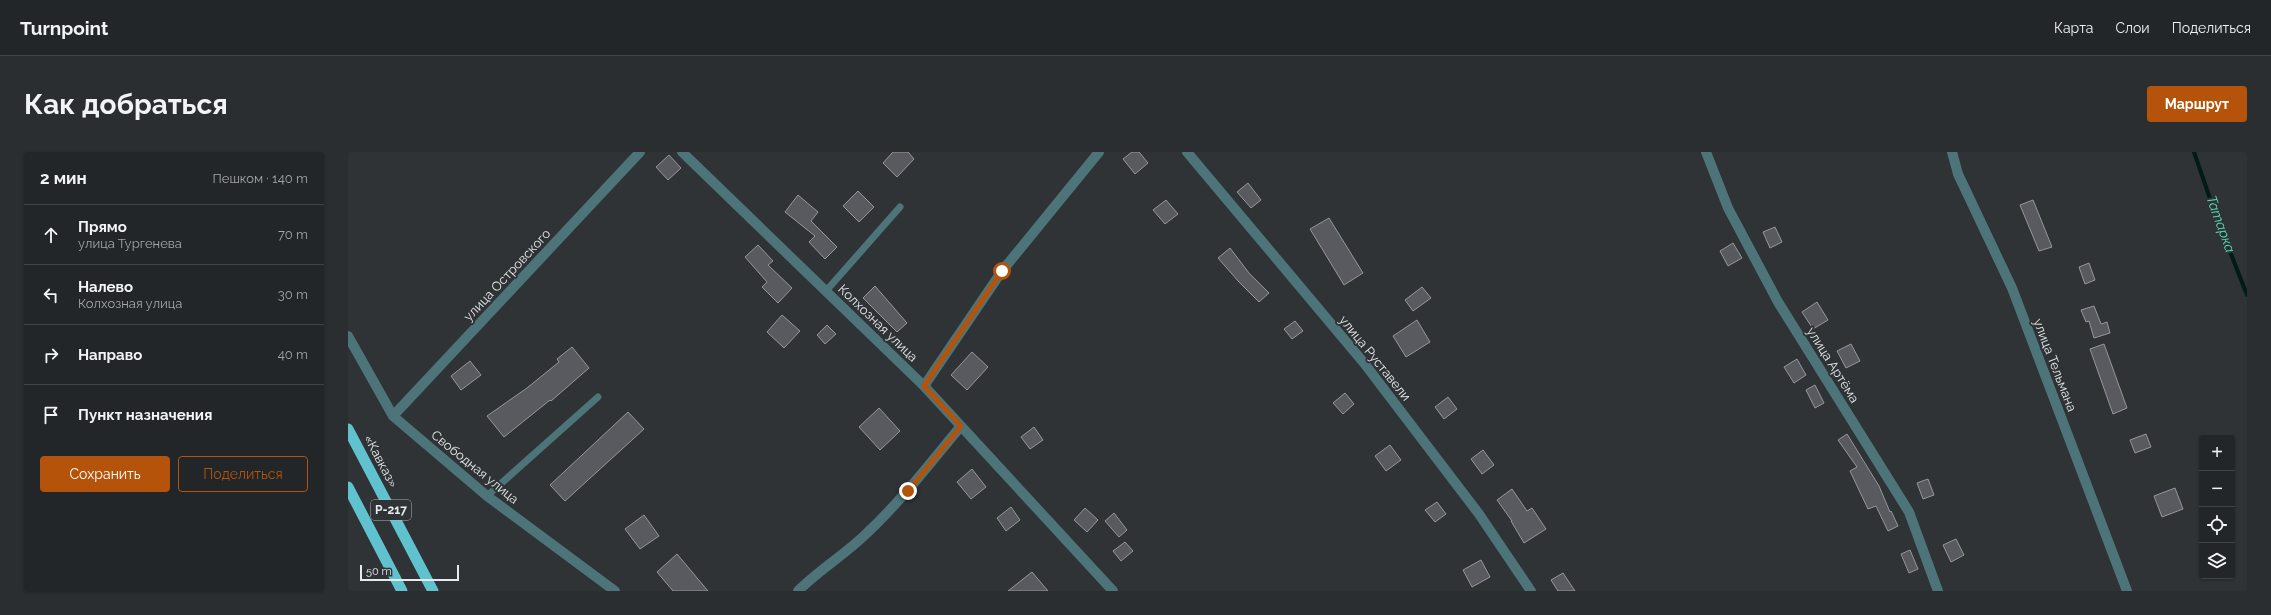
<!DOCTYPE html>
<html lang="ru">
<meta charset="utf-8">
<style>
:root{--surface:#232628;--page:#2b2e30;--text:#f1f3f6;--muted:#a3a5a8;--line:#404345;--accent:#b45309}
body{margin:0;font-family:Raleway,sans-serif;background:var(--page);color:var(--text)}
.controls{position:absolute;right:12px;bottom:12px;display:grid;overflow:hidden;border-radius:4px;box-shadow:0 1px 3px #0004}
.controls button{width:36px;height:36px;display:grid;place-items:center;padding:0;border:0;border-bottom:1px solid var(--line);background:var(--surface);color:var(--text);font:20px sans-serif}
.scale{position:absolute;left:12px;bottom:10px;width:99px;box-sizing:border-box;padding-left:4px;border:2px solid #e7eaec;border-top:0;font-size:11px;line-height:14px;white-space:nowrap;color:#e7eaec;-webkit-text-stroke:3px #2f3336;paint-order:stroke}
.stop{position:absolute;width:12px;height:12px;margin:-9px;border:3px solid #b45309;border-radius:50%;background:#fff}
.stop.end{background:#b45309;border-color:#fff;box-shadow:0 1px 4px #0008}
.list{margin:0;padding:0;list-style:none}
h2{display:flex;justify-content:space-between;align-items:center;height:52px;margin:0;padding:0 16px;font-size:17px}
h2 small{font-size:13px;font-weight:400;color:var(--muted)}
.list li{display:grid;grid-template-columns:26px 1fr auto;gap:12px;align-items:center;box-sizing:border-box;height:60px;padding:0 16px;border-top:1px solid var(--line)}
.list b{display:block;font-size:15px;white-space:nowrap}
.list p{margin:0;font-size:13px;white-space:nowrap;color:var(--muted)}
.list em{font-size:13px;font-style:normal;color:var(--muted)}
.actions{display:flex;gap:8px;padding:12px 16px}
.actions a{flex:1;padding:9px 0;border:1px solid var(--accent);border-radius:4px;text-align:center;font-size:14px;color:var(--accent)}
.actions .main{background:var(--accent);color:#fff}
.icon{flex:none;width:22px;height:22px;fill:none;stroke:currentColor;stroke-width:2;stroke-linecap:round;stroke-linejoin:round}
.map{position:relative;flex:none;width:1899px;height:439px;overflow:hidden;border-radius:4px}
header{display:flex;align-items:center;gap:24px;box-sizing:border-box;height:56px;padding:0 20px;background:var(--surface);border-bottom:1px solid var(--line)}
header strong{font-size:19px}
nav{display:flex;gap:22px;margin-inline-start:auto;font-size:14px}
.intro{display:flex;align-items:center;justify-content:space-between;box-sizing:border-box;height:96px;padding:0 24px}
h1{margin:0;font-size:28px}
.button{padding:10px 18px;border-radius:4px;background:var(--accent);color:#fff;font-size:14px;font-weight:700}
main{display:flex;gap:24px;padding:0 24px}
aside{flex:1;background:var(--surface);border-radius:4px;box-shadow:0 1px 3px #0004}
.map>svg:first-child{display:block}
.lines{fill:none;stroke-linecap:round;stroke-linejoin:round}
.stream{stroke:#001c14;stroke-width:4}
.building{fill:#595a5f;stroke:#95979c}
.service{stroke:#4c7479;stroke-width:7}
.minor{stroke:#4c7479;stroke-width:10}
.trunk{stroke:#5fc2ce;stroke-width:11}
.route{stroke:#b45309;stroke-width:5}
.labels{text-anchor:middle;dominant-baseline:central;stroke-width:4;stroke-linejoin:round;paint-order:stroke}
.shield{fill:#2f3336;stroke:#b0b3b5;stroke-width:1}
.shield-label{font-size:12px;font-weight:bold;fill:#e7eaec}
.street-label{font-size:13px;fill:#e7eaec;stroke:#2f3336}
.water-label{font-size:14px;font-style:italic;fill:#53dcb6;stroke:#2f3336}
</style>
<header>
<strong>Turnpoint</strong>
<nav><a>Карта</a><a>Слои</a><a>Поделиться</a></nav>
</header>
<div class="intro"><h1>Как добраться</h1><a class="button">Маршрут</a></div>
<main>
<aside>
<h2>2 мин<small>Пешком · 140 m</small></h2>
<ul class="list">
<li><svg class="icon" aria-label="ahead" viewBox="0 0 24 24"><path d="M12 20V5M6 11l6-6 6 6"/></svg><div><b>Прямо</b><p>улица Тургенева</p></div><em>70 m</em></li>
<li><svg class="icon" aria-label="left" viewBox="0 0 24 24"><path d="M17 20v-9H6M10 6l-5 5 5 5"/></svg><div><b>Налево</b><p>Колхозная улица</p></div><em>30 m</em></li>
<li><svg class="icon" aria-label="right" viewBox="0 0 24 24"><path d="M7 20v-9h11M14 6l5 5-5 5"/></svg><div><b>Направо</b></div><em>40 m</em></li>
<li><svg class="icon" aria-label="arrive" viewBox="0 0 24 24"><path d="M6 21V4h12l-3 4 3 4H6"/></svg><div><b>Пункт назначения</b></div></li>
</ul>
<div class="actions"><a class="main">Сохранить</a><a>Поделиться</a></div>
</aside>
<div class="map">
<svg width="1899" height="439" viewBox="0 0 1899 439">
<rect width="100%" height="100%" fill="#2f3336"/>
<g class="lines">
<path class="stream" d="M1846,0L1867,61L1899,143"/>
</g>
<path class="building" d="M545,0H560L566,7L549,25L535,11Z
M784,0H791L800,11L787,22L775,7Z
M321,3L333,16L320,28L308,15Z
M900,31L913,48L903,56L889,40Z
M510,39L526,55L511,70L495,54Z
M450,43L470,60L463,69L489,95L477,107L461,90L467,84L437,60Z
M818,48L830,62L817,72L805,58Z
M1685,48L1704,95L1691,99L1672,53Z
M981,66L1015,121L996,133L962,77Z
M1427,75L1434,90L1422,96L1415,80Z
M1385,91L1394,106L1380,114L1372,99Z
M410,93L425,109L420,113L444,136L430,151L414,135L419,130L397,105Z
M882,96L901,121L921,141L911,150L891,130L870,106Z
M1741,111L1747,128L1737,132L1731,115Z
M527,134L559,171L549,180L515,146Z
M1074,135L1083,146L1065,159L1057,148Z
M1469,150L1480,168L1465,177L1454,160Z
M1746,154L1753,172L1759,170L1762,181L1746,186L1741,169L1738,170L1733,158Z
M434,163L452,179L436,196L419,180Z
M1069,168L1082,190L1058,205L1045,184Z
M947,169L955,179L944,187L936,177Z
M479,173L488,182L477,192L469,183Z
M1503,192L1512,209L1498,216L1489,199Z
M1756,192L1779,256L1765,262L1742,197Z
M224,195L241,216L203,249L202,248L156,285L139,264L179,236L211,210L209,207Z
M624,200L640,215L619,238L603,223Z
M1449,207L1458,223L1446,231L1436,215Z
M122,209L133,223L113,238L103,224Z
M1467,233L1476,251L1467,256L1458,238Z
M997,241L1006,252L995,262L985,251Z
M1100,245L1109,257L1096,267L1087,255Z
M531,256L552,279L532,298L511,275Z
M280,260L296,277L217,349L202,333Z
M686,275L695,288L682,297L673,285Z
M1499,282L1531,334L1542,360L1543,359L1550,374L1540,379L1528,354L1520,357L1502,319L1509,315L1490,288Z
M1798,282L1803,295L1787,301L1782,288Z
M1042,293L1053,308L1038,319L1027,304Z
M1135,298L1146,313L1134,322L1123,307Z
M624,317L638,335L623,347L609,330Z
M1580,327L1586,343L1575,347L1569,331Z
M1827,336L1835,357L1814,365L1806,344Z
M1164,337L1179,359L1184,356L1198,377L1176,391L1163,369H1164L1149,348Z
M1089,350L1098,362L1087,370L1077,358Z
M663,355L672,368L658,379L649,366Z
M737,356L750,368L739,380L726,368Z
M766,361L779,378L771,385L757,369Z
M296,363L311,384L292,397L277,377Z
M1608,387L1616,403L1603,410L1595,393Z
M777,390L785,399L773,409L765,399Z
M1562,398L1570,417L1561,421L1553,402Z
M329,402L360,439H325L309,420Z
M1133,408L1142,425L1124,435L1115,418Z
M684,420L700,439H660Z
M1215,421L1227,439H1210L1203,428Z"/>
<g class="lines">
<path class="service" d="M478,139L552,55
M139,344L250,245"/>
<path class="minor" d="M334,0L576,234L765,439
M839,0L1016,211L1131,362L1183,439
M1358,0L1380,56L1430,150L1561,360L1590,439
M1604,0L1610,22L1664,136L1779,439
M0,184L45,264L139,344L267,439
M576,234L654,119L751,0
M45,264L292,0
M450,439C472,417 498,402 520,380C554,348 583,310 613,274"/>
<path class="trunk" d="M0,277L85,439
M0,335L54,439"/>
</g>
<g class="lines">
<path class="route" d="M560,339L613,274L576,234L654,119"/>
</g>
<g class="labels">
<rect class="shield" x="23" y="348" width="40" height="20" rx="3"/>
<g class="shield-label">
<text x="43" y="358">Р-217</text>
</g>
<g class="street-label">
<text transform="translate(159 123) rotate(-47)">улица Островского</text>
<text transform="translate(530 171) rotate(44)">Колхозная улица</text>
<text transform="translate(1027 206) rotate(51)">улица Руставели</text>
<text transform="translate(1485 213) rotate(58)">улица Артёма</text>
<text transform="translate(1707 213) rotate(69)">улица Тельмана</text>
<text transform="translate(33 309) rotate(62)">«Кавказ»</text>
<text transform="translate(127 315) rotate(39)">Свободная улица</text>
</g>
<g class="water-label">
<text transform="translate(1873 72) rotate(70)">Татарка</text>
</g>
</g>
</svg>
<div class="controls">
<button>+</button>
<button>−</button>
<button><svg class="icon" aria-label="locate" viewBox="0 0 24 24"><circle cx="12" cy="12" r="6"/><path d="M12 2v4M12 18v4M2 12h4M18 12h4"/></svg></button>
<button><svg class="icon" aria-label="layers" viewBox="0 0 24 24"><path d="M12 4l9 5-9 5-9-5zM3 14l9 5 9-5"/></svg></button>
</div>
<div class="scale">50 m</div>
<div class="stop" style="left:654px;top:119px"></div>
<div class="stop end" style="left:560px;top:339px"></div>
</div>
</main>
